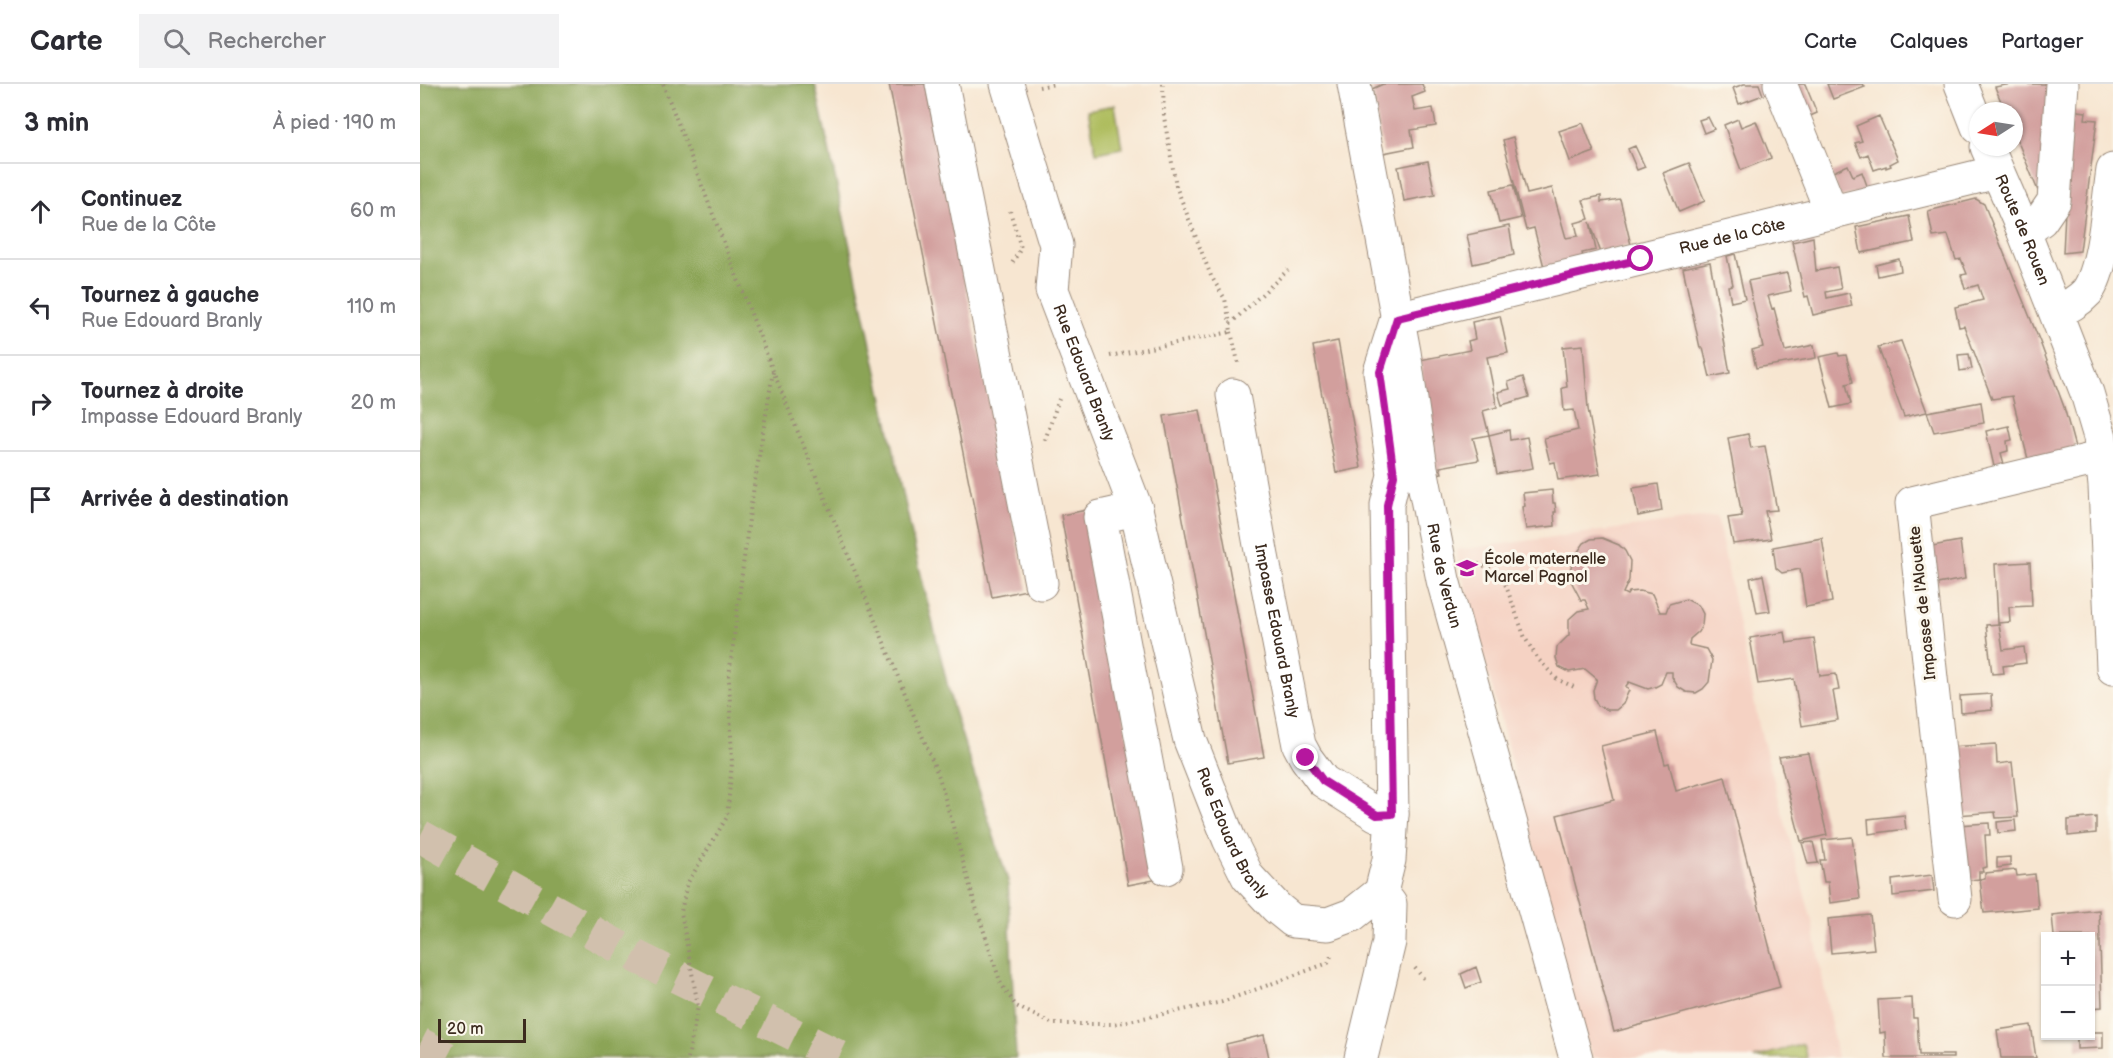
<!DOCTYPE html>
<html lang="fr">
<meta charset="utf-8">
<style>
:root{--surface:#fff;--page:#f2f2f3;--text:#2b2b33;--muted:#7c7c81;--line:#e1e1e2}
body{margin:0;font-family:"Balsamiq Sans",sans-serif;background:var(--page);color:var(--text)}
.controls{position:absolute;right:18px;bottom:18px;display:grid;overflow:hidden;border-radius:0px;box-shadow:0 2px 4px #0004}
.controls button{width:54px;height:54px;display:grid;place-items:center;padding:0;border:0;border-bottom:2px solid var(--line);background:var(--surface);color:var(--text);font:30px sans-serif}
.compass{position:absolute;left:1549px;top:18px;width:54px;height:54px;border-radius:50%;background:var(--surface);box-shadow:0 2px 4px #0004;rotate:258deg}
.scale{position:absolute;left:18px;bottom:15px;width:88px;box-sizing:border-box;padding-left:6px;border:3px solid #3b2a1e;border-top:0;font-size:16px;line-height:21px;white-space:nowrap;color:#3b2a1e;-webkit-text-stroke:4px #fbf7ec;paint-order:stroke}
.stop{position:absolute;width:18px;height:18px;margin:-14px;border:4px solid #b5179e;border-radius:50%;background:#fff}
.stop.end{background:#b5179e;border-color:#fff;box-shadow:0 2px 6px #0008}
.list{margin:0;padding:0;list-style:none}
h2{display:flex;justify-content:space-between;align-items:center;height:78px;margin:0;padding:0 24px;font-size:26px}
h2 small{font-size:20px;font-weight:400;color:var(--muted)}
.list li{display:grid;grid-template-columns:39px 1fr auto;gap:18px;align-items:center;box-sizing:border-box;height:96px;padding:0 24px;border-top:2px solid var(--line)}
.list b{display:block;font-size:22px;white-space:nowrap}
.list p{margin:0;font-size:20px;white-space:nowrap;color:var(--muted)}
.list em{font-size:20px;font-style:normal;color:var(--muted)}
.icon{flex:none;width:33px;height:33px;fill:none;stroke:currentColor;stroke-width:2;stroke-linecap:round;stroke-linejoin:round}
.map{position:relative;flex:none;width:1693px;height:974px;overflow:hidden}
header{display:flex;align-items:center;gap:36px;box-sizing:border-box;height:84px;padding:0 30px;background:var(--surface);border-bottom:2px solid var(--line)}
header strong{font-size:28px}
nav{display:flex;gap:33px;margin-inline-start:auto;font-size:21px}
.search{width:420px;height:54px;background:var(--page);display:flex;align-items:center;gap:15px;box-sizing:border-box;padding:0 21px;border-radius:0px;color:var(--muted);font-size:22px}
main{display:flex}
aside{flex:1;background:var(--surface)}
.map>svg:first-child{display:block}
.built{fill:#f5d2c3}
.green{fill:#afbd5f;stroke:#75743e;stroke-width:1.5}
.forest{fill:#8ba456;stroke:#63673a;stroke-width:1.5}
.building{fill:#d29f9d}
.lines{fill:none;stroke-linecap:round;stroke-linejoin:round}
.highway-tunnel{stroke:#d1c0ad;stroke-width:33;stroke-dasharray:33 16;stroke-linecap:butt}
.minor-casing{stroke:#998878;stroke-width:35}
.path{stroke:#998878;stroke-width:4;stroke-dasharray:1.5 4.5;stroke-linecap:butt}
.minor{stroke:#fff;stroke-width:33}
.route{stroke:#b5179e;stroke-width:8}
.labels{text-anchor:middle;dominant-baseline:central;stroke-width:6;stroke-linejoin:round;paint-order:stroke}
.street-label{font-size:16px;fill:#3b2a1e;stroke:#fbf7ec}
.poi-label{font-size:16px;fill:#3b2a1e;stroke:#fbf7ec;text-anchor:start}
</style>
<header>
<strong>Carte</strong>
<div class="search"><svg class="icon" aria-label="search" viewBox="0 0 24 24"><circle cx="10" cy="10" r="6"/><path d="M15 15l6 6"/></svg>Rechercher</div>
<nav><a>Carte</a><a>Calques</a><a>Partager</a></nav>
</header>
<main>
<aside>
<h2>3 min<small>À pied · 190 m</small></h2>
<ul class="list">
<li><svg class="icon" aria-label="ahead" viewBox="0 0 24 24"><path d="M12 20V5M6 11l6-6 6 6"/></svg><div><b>Continuez</b><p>Rue de la Côte</p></div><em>60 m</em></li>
<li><svg class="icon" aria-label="left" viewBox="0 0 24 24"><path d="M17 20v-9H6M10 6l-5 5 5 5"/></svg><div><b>Tournez à gauche</b><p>Rue Edouard Branly</p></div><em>110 m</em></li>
<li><svg class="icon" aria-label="right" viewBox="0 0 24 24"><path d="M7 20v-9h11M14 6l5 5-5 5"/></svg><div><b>Tournez à droite</b><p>Impasse Edouard Branly</p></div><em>20 m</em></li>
<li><svg class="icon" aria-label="arrive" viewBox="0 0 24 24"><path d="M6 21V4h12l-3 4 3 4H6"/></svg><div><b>Arrivée à destination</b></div></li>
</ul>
</aside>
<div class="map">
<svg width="1693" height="974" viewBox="0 0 1693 974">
<rect width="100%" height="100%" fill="#fbf7ec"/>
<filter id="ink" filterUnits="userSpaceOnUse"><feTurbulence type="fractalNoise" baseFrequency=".0167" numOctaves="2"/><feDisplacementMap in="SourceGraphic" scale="12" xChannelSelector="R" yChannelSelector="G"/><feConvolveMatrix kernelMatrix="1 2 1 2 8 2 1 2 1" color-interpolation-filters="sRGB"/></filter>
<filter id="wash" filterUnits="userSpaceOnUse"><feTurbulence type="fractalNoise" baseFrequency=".008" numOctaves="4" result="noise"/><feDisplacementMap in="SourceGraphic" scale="24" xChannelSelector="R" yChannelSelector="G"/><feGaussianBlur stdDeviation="1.35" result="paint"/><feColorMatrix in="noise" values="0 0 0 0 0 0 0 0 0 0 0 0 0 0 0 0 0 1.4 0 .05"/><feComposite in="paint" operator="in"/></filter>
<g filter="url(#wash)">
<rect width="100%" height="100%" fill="#f7e6d1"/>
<path class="built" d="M1297,432L1339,642L1392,837L1417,974H1173L1160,940L1036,466Z"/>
<path class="green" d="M695,21L702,64L676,69L668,26Z
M1383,960L1387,974H1334Z"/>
<path class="forest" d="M0,0H395L497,474L533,624L588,797L596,974H0Z"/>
<g id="blocks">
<path class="building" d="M469,0H505L607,506L572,513Z
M963,0H1002L1005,8L992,13L995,27L1013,24L1016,42L991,46L994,63L963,69L952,5Z
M1324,0H1339L1343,11L1319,20L1313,4Z
M1375,0H1385L1397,29L1388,33Z
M1407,0H1443L1445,3L1413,15Z
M1591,0H1633L1618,107L1594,48V27H1585L1575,3Z
M1650,26L1666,28L1665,35L1677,36L1660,167L1643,169Z
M1459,32L1478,76L1470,80L1471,82L1466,84V82L1454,86L1448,70L1441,73L1435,59L1442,57L1436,42Z
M1288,33L1294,45L1284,49L1279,36Z
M1318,35L1321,43L1336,37L1351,74L1321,86L1304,41Z
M1163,39L1174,68L1150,77L1139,47Z
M1093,53L1107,110L1132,104L1146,154L1158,152L1155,139L1169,135L1163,116L1181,112V118L1200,115L1211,161L1181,169L1170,138L1176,166L1162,169L1163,173L1124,183L1114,144L1106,146L1083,56Z
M1215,62L1225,83L1217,86L1208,65Z
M1008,77L1015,111L984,117L978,83Z
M1269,79L1285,117L1259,128L1243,89Z
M1428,81L1433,92L1442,88L1449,107L1420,113L1411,89Z
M1093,101L1101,134L1079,139L1071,106Z
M1556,115L1564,120L1620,258L1644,323L1656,367L1609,379L1592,312L1572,315L1544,242L1539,243L1535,223L1563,216L1558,201L1545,205L1541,191L1547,190L1541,175L1536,176L1528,151L1513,153L1508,127Z
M1489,132L1494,158L1441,169L1436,143Z
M1089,142L1094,171L1053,180L1047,151Z
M1393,153L1396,187L1417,183L1421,205L1406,208L1407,214L1429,209L1432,222L1393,231L1388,212L1385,213L1372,158Z
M1315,170L1325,215L1311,218L1308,202L1313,201L1307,172Z
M1479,175L1481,187L1458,192L1456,181Z
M1290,178L1310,289L1290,293L1283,264H1280L1263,184Z
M1367,189L1371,207L1348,212L1352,225L1354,224L1365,267L1394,261L1396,274L1336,284L1332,266L1343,263L1328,197Z
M1080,232L1088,269L1067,273L1077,323L1063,327L1069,351L1053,354L1059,376L1020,383L1022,389L1017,390L1000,276L1050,266L1048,257L1055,255L1052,238Z
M918,257L941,384L916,389L893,262Z
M1481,257L1507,328L1484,333L1458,263Z
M1163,261L1168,325L1180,390L1138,396L1135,378L1130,379L1124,354L1158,346L1154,326L1144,327L1142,304L1147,303L1143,263Z
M1418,269L1419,272L1426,271L1433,298L1426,300L1431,320L1412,324L1399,273Z
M1549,270L1552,285L1540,287L1538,271Z
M1103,293L1109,313L1082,321L1078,308L1090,305L1088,298Z
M1561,318L1564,339L1514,348L1507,328Z
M780,326L844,673L808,679L744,332Z
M1589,342L1592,356L1587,357L1588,367L1581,369L1585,384L1575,387L1566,347Z
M1089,346L1090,356L1107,353L1113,384L1077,390L1069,351Z
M1328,350L1331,364L1345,362L1357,426L1345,427L1351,455L1313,460L1308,434L1322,432L1308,354Z
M1238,400L1242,427L1218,432L1213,404Z
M1132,406L1133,419H1135L1136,428H1134L1135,442L1106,445L1102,423L1105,422L1103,409Z
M667,426L734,796L708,801L641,431Z
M1182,454L1199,461L1205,467L1210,477L1209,496L1203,509L1207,511L1209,508L1220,507L1232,510L1240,528H1246L1249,520L1266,515L1279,522L1283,530L1282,541L1278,548L1270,555L1269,561L1286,565L1292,576L1289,598L1283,605L1276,609L1266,608L1258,603L1252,593V588H1246L1241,600L1235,603L1228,605L1209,598L1206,602L1209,606L1203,620L1196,626H1187L1178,622L1174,614L1173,606L1177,595L1165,585L1149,588L1139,583L1136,574L1137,563L1149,551V535L1158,527L1169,525L1165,516H1161L1151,497L1150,487L1153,475L1164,459L1171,455Z
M1402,454L1412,518L1386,523L1380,485L1362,489L1356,484L1353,463Z
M1540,457L1545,495L1517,500L1512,462Z
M1610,478L1612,522L1589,523L1590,538L1578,539L1575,480Z
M1343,491L1350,527L1337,529L1330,494Z
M1579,540L1583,566L1604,563L1606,579L1583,582L1584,589L1572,590L1566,541Z
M1365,548L1367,559L1394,555L1400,592L1416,590L1419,606L1413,607L1418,636L1382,642L1374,595L1338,600L1330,554Z
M1571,610L1572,626L1541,629L1540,612Z
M1237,648L1245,680L1249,679L1256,707L1305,693L1360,903L1194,948L1137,731L1194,716L1181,662Z
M1576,660L1577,680L1592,678L1598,733L1576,734L1575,728L1537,731L1529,663Z
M1388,669L1407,751L1381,757L1359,673Z
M1484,731L1486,745L1449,750L1448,735Z
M1676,733V749L1648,752V736Z
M1595,736L1596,747L1578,749L1577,738Z
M1569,739L1570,751H1565L1567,783L1562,784L1563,788H1559V795L1542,797L1537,741Z
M1432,753L1440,815L1410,819L1408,798H1404L1400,776H1405L1402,756Z
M1393,758L1398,779L1388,780L1382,759Z
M1590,773V782L1577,784V774Z
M1596,786L1597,792L1615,790L1618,824L1564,829L1560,795L1565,794V789Z
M1512,791L1514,807L1473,812L1472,796Z
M1679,826L1682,923L1671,924V852H1634L1632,831Z
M1450,831L1454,865L1411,869L1408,835Z
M1056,883L1061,898L1046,904L1041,890Z
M1492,914L1493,934H1497L1499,971H1533V974H1466L1465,948L1460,949L1458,916Z
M1611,941L1616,974H1581L1577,946Z
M1671,948H1683V964L1657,965V952H1670Z
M844,951L849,974H809L806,960Z"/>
</g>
</g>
<g filter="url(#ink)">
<use href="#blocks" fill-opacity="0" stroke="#998878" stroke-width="1.5"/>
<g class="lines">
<path class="highway-tunnel" d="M0,752L217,873L422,974
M0,960L27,974"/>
<defs>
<g id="minor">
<path d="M522,0L621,499"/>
<path id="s1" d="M587,0L636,161L632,206L716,425L770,656L809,755L828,793L857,824L873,837L908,840L932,831L961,808L969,776L972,730L967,421L974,391L960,288L977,234"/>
<path id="s2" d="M934,0L984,268L1001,384L1023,496L1156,974"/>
<path d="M1360,0L1412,129"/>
<path d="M1541,0L1558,43"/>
<path id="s3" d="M1567,63L1604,148L1667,309L1680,353L1685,402L1693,584"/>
<path d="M1604,148L1621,136L1634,117L1642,0"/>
<path d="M1636,228C1648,223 1658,218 1667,208C1685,183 1688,118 1693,86"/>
<path id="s4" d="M977,234L1577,88"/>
<path id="s5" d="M813,311L842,472L879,661L886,674L903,697L957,731L972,730"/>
<path d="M716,425L680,433L746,784"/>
<path d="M1535,815L1492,419L1683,373"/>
<path d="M941,974L969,858L970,820L961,808"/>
</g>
</defs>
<use href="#minor" class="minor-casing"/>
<path class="path" d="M243,0L353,287L519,693L555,820L581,900L596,922L633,940H694L802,918L908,879L911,872
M743,0L744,33L756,102L791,192L805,215L810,239
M619,3L635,0
M590,127L601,164L591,181
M811,248L819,282
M690,272L811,248L810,240L868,186
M625,356L639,315
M1052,479L1062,481L1078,488L1086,502L1105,554L1118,575L1137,595L1154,603
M995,884L1004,895
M268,974L278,922L261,828L267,800L307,733L312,679L309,592L330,427L353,288"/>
<use href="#minor" class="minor"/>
</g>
</g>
<g class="lines" filter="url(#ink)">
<path class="route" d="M886,674L903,697L957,731L972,730L967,421L974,391L960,288L977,234L1221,175"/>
</g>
<defs>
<symbol id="school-bare" viewBox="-9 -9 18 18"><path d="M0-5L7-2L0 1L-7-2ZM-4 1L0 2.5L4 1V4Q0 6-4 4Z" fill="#b5179e" stroke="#fbf7ec" stroke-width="2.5" paint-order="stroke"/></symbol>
</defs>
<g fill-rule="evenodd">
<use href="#school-bare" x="1032" y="469" width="30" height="30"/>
</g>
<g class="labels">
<g class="street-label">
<text stroke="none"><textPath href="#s3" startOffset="90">Route de Rouen</textPath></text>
<text stroke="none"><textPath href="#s4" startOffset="345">Rue de la Côte</textPath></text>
<text stroke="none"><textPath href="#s1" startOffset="302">Rue Edouard Branly</textPath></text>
<text stroke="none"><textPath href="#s2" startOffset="500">Rue de Verdun</textPath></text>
<text transform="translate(1503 519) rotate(-96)">Impasse de l'Alouette</text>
<text stroke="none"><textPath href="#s5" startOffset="240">Impasse Edouard Branly</textPath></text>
<text stroke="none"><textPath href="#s1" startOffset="788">Rue Edouard Branly</textPath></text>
</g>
<g class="poi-label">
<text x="1064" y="475">École maternelle<tspan x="1064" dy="18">Marcel Pagnol</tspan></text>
</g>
</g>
</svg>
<div class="controls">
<button>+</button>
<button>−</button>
</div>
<svg class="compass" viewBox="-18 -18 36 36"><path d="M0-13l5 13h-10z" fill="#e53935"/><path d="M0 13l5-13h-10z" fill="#7c7c81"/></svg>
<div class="scale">20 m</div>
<div class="stop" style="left:1221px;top:175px"></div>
<div class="stop end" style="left:886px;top:674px"></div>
</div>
</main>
